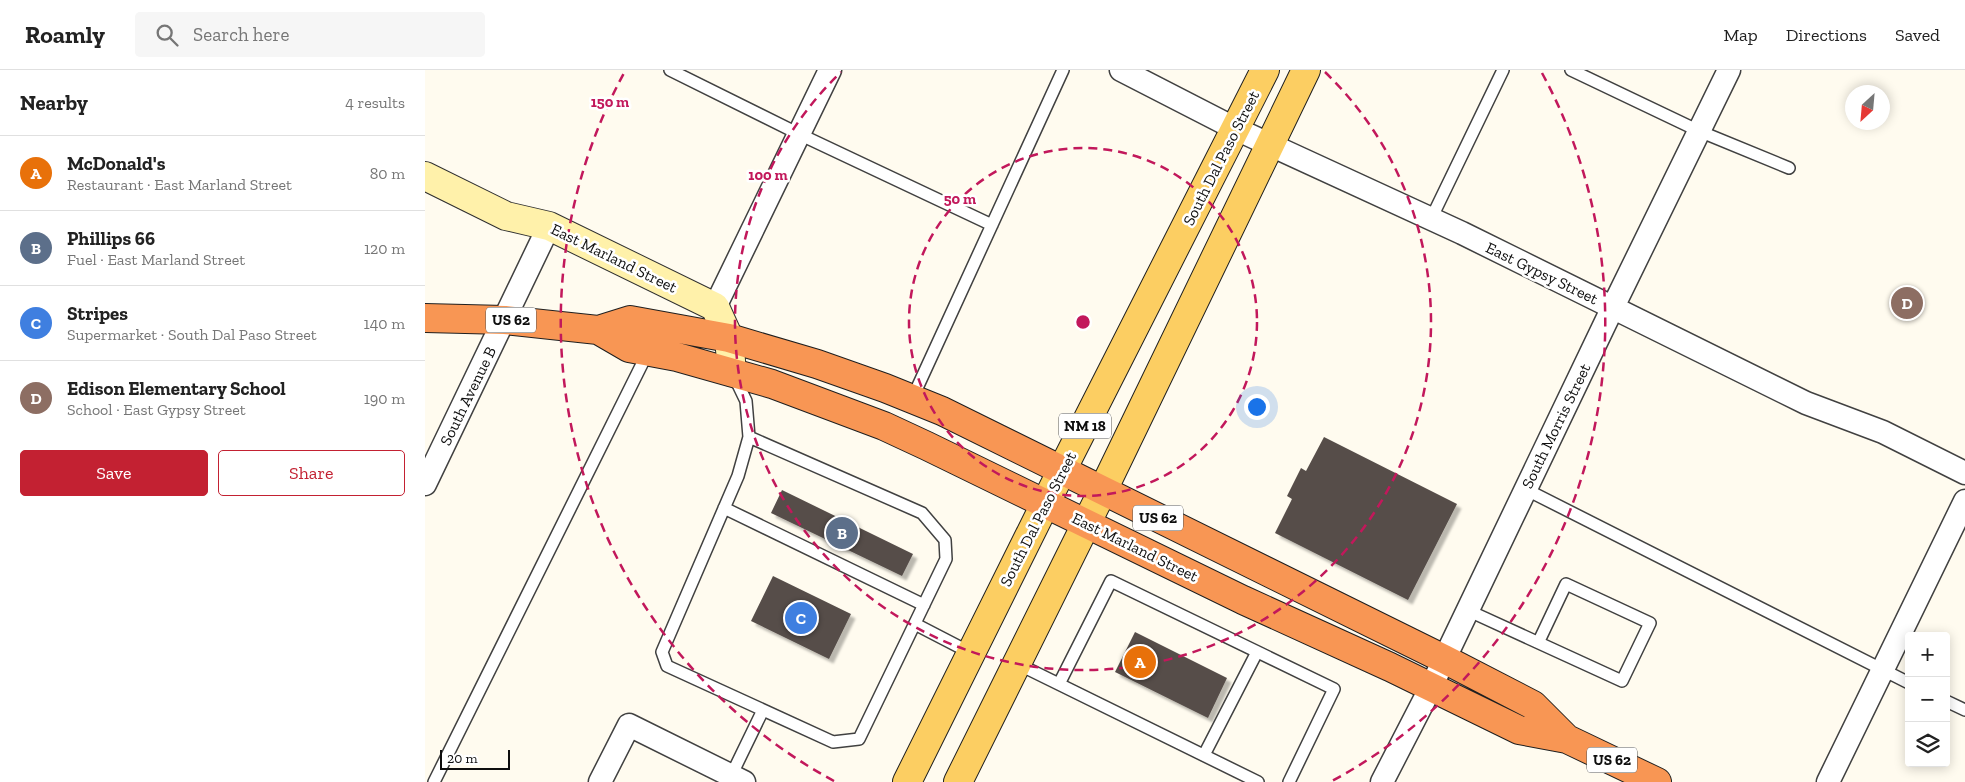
<!DOCTYPE html>
<meta charset="utf-8">
<style>
:root{--surface:#fff;--page:#f6f6f6;--text:#222;--muted:#767676;--line:#e0e0e0;--accent:#c32132}
body{margin:0;font-family:"Zilla Slab",serif;background:var(--page);color:var(--text)}
.controls{position:absolute;right:15px;bottom:15px;display:grid;overflow:hidden;border-radius:5px;box-shadow:0 2px 12px #0003}
.controls button{width:45px;height:45px;display:grid;place-items:center;padding:0;border:0;border-bottom:1px solid var(--line);background:var(--surface);color:var(--text);font:25px sans-serif}
.compass{position:absolute;left:1420px;top:15px;width:45px;height:45px;border-radius:50%;background:var(--surface);box-shadow:0 2px 12px #0003;rotate:206deg}
.scale{position:absolute;left:15px;bottom:12px;width:70px;box-sizing:border-box;padding-left:5px;border:2px solid #0e0e0e;border-top:0;font-size:14px;line-height:18px;white-space:nowrap;color:#0e0e0e;-webkit-text-stroke:4px #fff;paint-order:stroke}
.you{position:absolute;left:831px;top:336px;width:18px;height:18px;margin:-12px;border:4px solid #fff;border-radius:50%;background:#1a73e8;box-shadow:0 0 0 8px #1a73e833}
.badge{display:grid;place-items:center;width:32px;height:32px;border-radius:50%;background:var(--accent);color:#fff;font-size:16px;font-weight:700}
.pin{position:absolute;translate:-50% -50%;border:2px solid #fff;box-shadow:0 1px 5px #0006}
.list{margin:0;padding:0;list-style:none}
h2{display:flex;justify-content:space-between;align-items:center;height:65px;margin:0;padding:0 20px;font-size:21px}
h2 small{font-size:16px;font-weight:400;color:var(--muted)}
.list li{display:grid;grid-template-columns:32px 1fr auto;gap:15px;align-items:center;box-sizing:border-box;height:75px;padding:0 20px;border-top:1px solid var(--line)}
.list b{display:block;font-size:19px;white-space:nowrap}
.list p{margin:0;font-size:16px;white-space:nowrap;color:var(--muted)}
.list em{font-size:16px;font-style:normal;color:var(--muted)}
.actions{display:flex;gap:10px;padding:15px 20px}
.actions a{flex:1;padding:11px 0;border:1px solid var(--accent);border-radius:5px;text-align:center;font-size:18px;color:var(--accent)}
.actions .main{background:var(--accent);color:#fff}
.icon{flex:none;width:28px;height:28px;fill:none;stroke:currentColor;stroke-width:2;stroke-linecap:round;stroke-linejoin:round}
.map{position:relative;flex:none;width:1540px;height:712px;overflow:hidden}
header{display:flex;align-items:center;gap:30px;box-sizing:border-box;height:70px;padding:0 25px;background:var(--surface);border-bottom:1px solid var(--line)}
header strong{font-size:24px}
nav{display:flex;gap:28px;margin-inline-start:auto;font-size:18px}
.search{width:350px;height:45px;background:var(--page);display:flex;align-items:center;gap:12px;box-sizing:border-box;padding:0 18px;border-radius:5px;color:var(--muted);font-size:19px}
main{display:flex}
aside{flex:1;background:var(--surface)}
.map>svg:first-child{display:block}
.building{fill:#574e4a;filter:url(#shadow)}
.lines{fill:none;stroke-linecap:round;stroke-linejoin:round}
.lane-casing{stroke:#414141;stroke-width:14}
.street-casing{stroke:#414141;stroke-width:25}
.secondary-casing{stroke:#303030;stroke-width:30}
.primary-casing{stroke:#1f1f1f;stroke-width:30}
.highway-casing{stroke:#1f1f1f;stroke-width:30}
.lane{stroke:#fff;stroke-width:11}
.street{stroke:#fff;stroke-width:22}
.secondary{stroke:#fff1aa;stroke-width:28}
.primary{stroke:#fcce62;stroke-width:28}
.highway{stroke:#f89654;stroke-width:28}
.ring{fill:none;stroke:#c2185b;stroke-width:2.5;stroke-dasharray:9 6}
.labels{text-anchor:middle;dominant-baseline:central;stroke-width:5;stroke-linejoin:round;paint-order:stroke}
.shield{fill:#fff;stroke:#565656;stroke-width:1}
.shield-label{font-size:15px;font-weight:bold;fill:#0e0e0e}
.street-label{font-size:16px;fill:#0e0e0e;stroke:#fff}
.centre{fill:#c2185b;stroke:#fff;stroke-width:2.5}
.ring-label{font-size:15px;text-anchor:middle;font-weight:bold;fill:#c2185b;stroke:#fff;stroke-width:5;stroke-linejoin:round;paint-order:stroke}
</style>
<header>
<strong>Roamly</strong>
<div class="search"><svg class="icon" aria-label="search" viewBox="0 0 24 24"><circle cx="10" cy="10" r="6"/><path d="M15 15l6 6"/></svg>Search here</div>
<nav><a>Map</a><a>Directions</a><a>Saved</a></nav>
</header>
<main>
<aside>
<h2>Nearby<small>4 results</small></h2>
<ul class="list">
<li><span class="badge" style="background:#e8710a">A</span><div><b>McDonald's</b><p>Restaurant · East Marland Street</p></div><em>80 m</em></li>
<li><span class="badge" style="background:#5c6f8a">B</span><div><b>Phillips 66</b><p>Fuel · East Marland Street</p></div><em>120 m</em></li>
<li><span class="badge" style="background:#3f7fe0">C</span><div><b>Stripes</b><p>Supermarket · South Dal Paso Street</p></div><em>140 m</em></li>
<li><span class="badge" style="background:#8d6e63">D</span><div><b>Edison Elementary School</b><p>School · East Gypsy Street</p></div><em>190 m</em></li>
</ul>
<div class="actions"><a class="main">Save</a><a>Share</a></div>
</aside>
<div class="map">
<svg width="1540" height="712" viewBox="0 0 1540 712">
<defs>
<filter id="shadow"><feDropShadow dx="4.5" dy="4.5" stdDeviation="1" flood-color="#0004"/></filter>
</defs>
<rect width="100%" height="100%" fill="#fffbef"/>
<path class="building" d="M899,367L1032,434L983,530L850,463L867,429L862,426L876,398L881,401Z
M357,420L488,484L477,506L346,443Z
M348,506L426,544L404,589L326,551Z
M710,562L802,608L783,648L690,602Z"/>
<g class="lines">
<defs>
<path id="lane" d="M245,0L374,64L567,155
M1146,0L1274,61L1364,98
M1006,149L1078,0
M309,306L321,331L324,367L313,406L237,582L242,596L408,672L434,669L521,489L520,470L497,443L324,367
M487,329L638,0
M1100,419L1484,613
M299,438L499,535
M1042,540L1197,611L1225,553L1141,514L1114,571
M490,554L546,583
M591,593L833,712
M634,614L686,511L909,619L864,712
M1521,631L1540,640
M779,685L832,582
M306,706L338,640
M9,712L223,282"/>
<path id="street" d="M696,0L811,59L1037,163L1381,333L1458,362L1540,403
M290,237L405,0
M0,414L124,156
M175,712L204,655L319,712
M957,712L1006,617L1188,237L1304,0
M1403,712L1540,431"/>
<path id="secondary" d="M0,106L81,146L124,156L290,237L304,268L307,302"/>
<path id="primary" d="M482,712L637,400L840,0
M533,712L678,420L881,0"/>
<path id="highway" d="M0,248L80,250L173,260L204,278L252,287L347,314L459,356L502,376L818,530L965,597L1094,660L1142,669L1232,712
M173,260L205,250L304,268L392,294L460,318L517,341L1019,589L1108,635L1142,669"/>
</defs>
<use href="#lane" class="lane-casing"/>
<use href="#street" class="street-casing"/>
<use href="#secondary" class="secondary-casing"/>
<use href="#primary" class="primary-casing"/>
<use href="#highway" class="highway-casing"/>
<use href="#lane" class="lane"/>
<use href="#street" class="street"/>
<use href="#secondary" class="secondary"/>
<use href="#primary" class="primary"/>
<use href="#highway" class="highway"/>
</g>
<g class="ring">
<circle cx="658" cy="252" r="174"/>
<path d="M900 2A348 348 0 1 1 416 2"/>
<path d="M409 711A522 522 0 0 1 199 3M1117 3A522 522 0 0 1 907 711"/>
</g>
<g class="labels">
<g class="shield">
<rect x="61" y="237.5" width="50" height="25" rx="4"/>
<rect x="634" y="343.5" width="52" height="25" rx="4"/>
<rect x="708" y="435.5" width="50" height="25" rx="4"/>
<rect x="1162" y="677.5" width="50" height="25" rx="4"/>
</g>
<g class="shield-label">
<text x="86" y="250">US 62</text>
<text x="660" y="356">NM 18</text>
<text x="733" y="448">US 62</text>
<text x="1187" y="690">US 62</text>
</g>
<g class="street-label">
<text transform="translate(796 88) rotate(-63)">South Dal Paso Street</text>
<text transform="translate(189 188) rotate(26)">East Marland Street</text>
<text transform="translate(1117 203) rotate(26)">East Gypsy Street</text>
<text transform="translate(43 326) rotate(-64)">South Avenue B</text>
<text transform="translate(1131 356) rotate(-64)">South Morris Street</text>
<text transform="translate(613 449) rotate(-63)">South Dal Paso Street</text>
<text transform="translate(710 477) rotate(26)">East Marland Street</text>
</g>
</g>
<circle cx="658" cy="252" r="8" class="centre"/>
<g class="ring-label">
<text x="185" y="37">150 m</text>
<text x="343" y="110">100 m</text>
<text x="535" y="134">50 m</text>
</g>
</svg>
<div class="controls">
<button>+</button>
<button>−</button>
<button><svg class="icon" aria-label="layers" viewBox="0 0 24 24"><path d="M12 4l9 5-9 5-9-5zM3 14l9 5 9-5"/></svg></button>
</div>
<svg class="compass" viewBox="-18 -18 36 36"><path d="M0-13l5 13h-10z" fill="#e53935"/><path d="M0 13l5-13h-10z" fill="#767676"/></svg>
<div class="scale">20 m</div>
<div class="you"></div>
<div class="pin badge" style="left:715px;top:592px;background:#e8710a">A</div>
<div class="pin badge" style="left:417px;top:463px;background:#5c6f8a">B</div>
<div class="pin badge" style="left:376px;top:548px;background:#3f7fe0">C</div>
<div class="pin badge" style="left:1482px;top:233px;background:#8d6e63">D</div>
</div>
</main>
